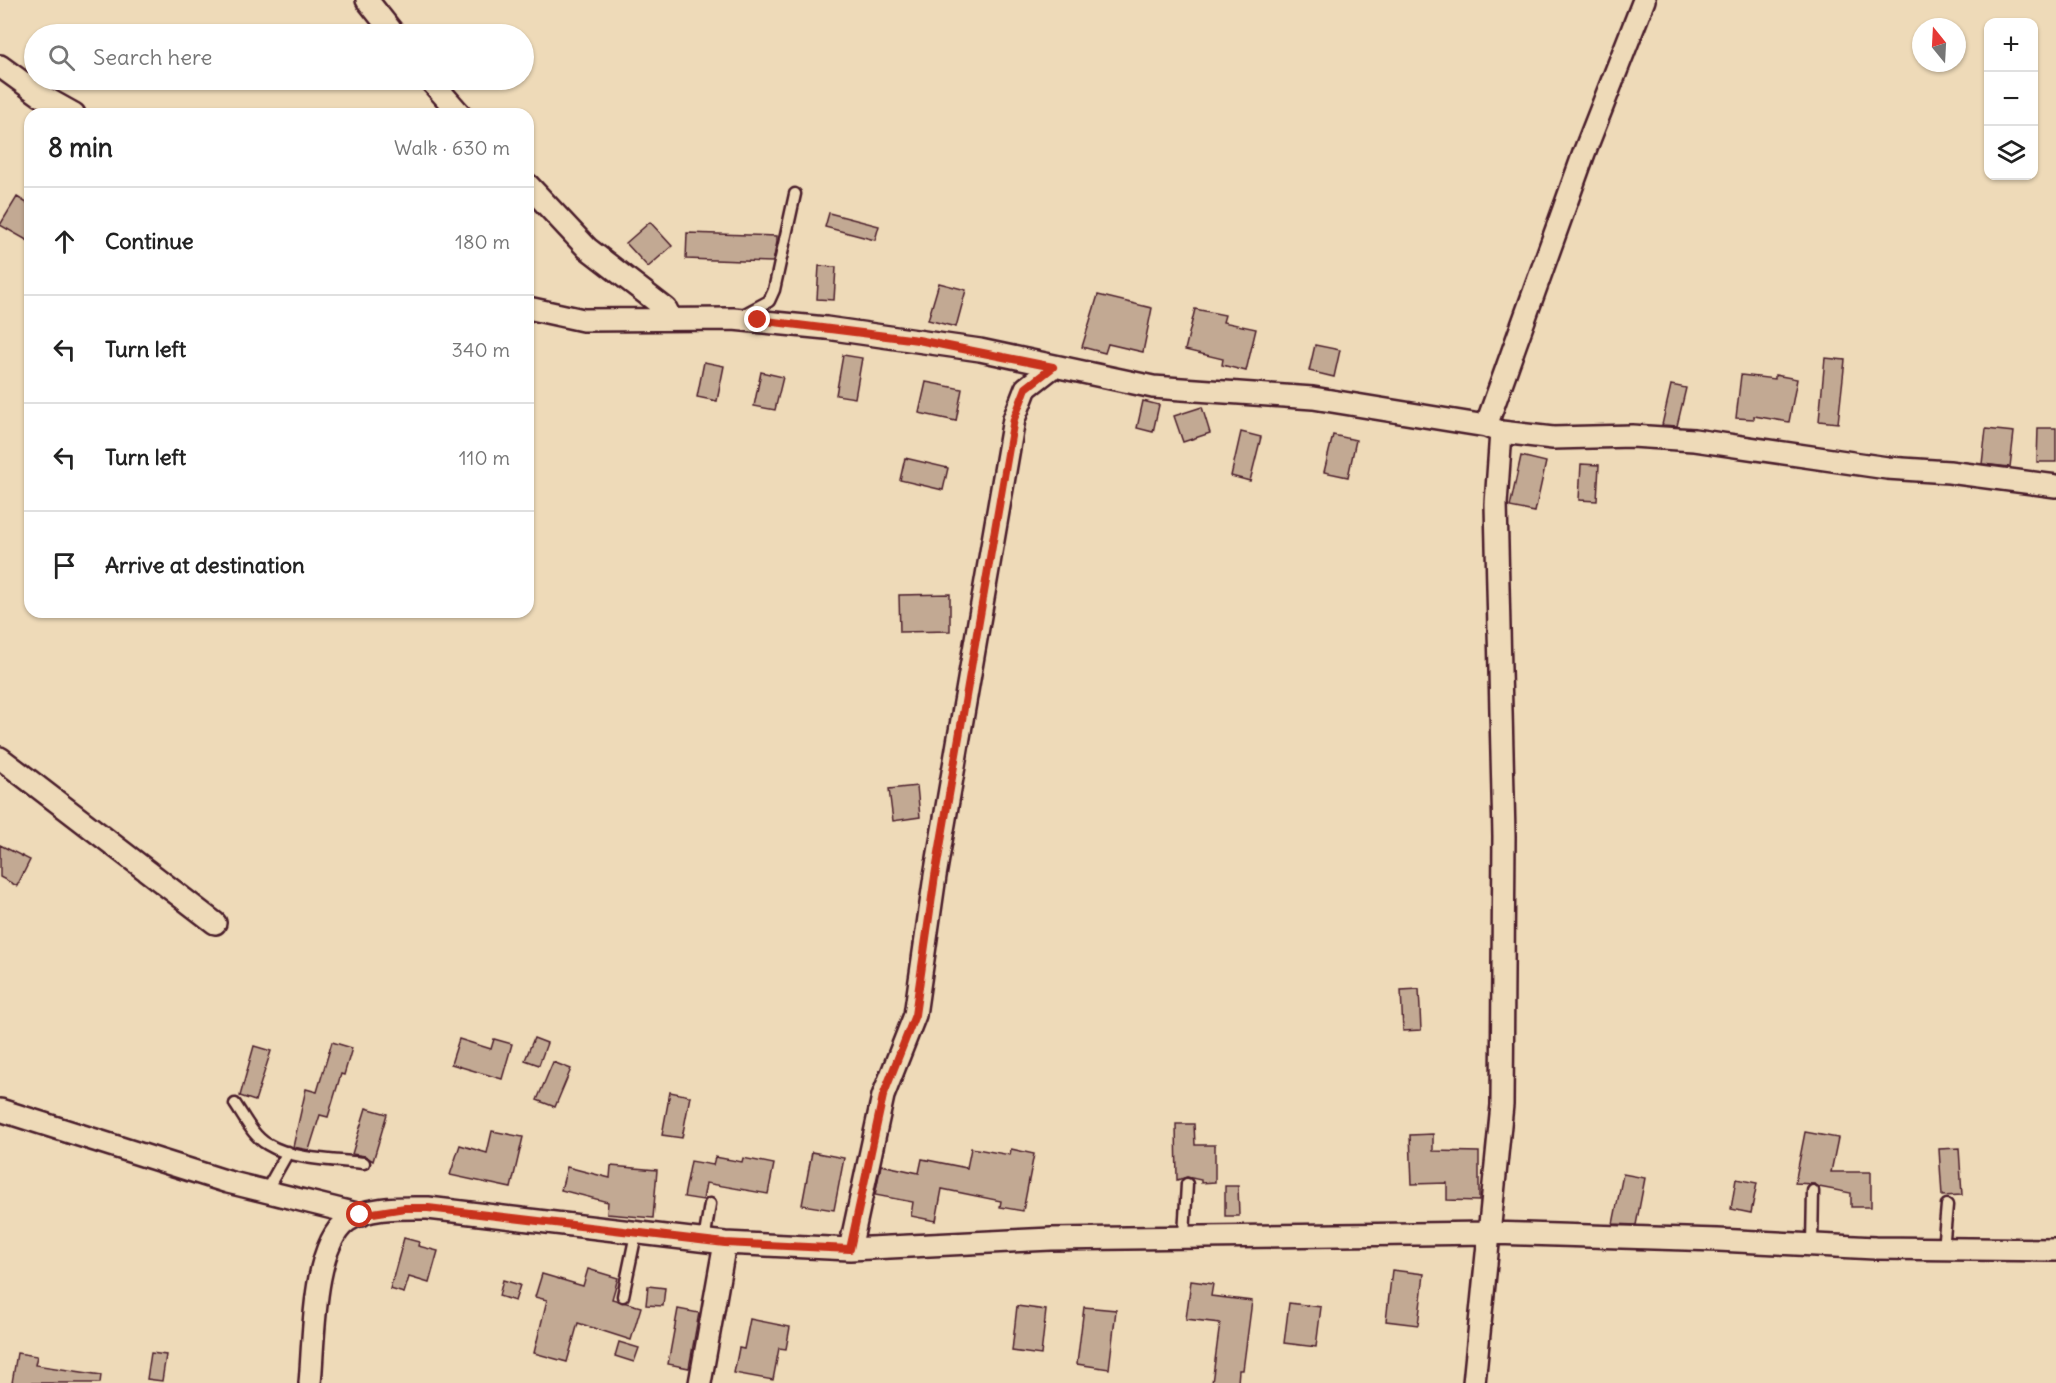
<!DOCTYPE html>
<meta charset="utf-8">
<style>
:root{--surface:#fff;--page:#f6f6f6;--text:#222;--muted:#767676;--line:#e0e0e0}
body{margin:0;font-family:Delius,sans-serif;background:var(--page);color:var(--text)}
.controls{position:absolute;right:18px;top:18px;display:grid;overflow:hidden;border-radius:12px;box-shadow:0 2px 4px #0004}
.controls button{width:54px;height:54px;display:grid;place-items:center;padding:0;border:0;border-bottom:2px solid var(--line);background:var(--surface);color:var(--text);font:30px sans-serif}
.compass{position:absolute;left:1912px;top:18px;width:54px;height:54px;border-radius:50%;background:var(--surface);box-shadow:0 2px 4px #0004;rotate:342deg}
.stop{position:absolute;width:18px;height:18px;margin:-14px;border:4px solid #c8321e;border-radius:50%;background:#fff}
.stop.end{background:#c8321e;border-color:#fff;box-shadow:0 2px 6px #0008}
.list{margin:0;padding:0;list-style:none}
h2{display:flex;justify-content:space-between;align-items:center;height:78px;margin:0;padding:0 24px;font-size:26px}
h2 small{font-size:20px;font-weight:400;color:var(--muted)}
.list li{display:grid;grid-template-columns:39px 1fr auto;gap:18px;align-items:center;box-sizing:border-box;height:108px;padding:0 24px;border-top:2px solid var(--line)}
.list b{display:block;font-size:22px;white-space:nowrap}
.list em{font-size:20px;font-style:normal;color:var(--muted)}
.icon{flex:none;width:33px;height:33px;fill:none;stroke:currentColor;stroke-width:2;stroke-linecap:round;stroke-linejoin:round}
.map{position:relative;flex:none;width:2056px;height:1383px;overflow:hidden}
.search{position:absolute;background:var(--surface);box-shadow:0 2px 4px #0004;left:24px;top:24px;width:510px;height:66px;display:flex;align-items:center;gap:15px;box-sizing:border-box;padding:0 21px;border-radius:33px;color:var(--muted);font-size:22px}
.panel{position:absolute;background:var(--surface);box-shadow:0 2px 4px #0004;left:24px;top:108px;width:510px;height:510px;border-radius:18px}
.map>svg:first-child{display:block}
.building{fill:#c2a993;stroke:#4a1f2b;stroke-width:1.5}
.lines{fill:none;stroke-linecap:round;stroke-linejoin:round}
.service-casing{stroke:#4a1f2b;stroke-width:15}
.minor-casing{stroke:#4a1f2b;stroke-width:26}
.service{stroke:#eedab8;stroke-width:10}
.minor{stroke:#eedab8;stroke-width:21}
.route{stroke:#c8321e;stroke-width:8}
</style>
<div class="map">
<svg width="2056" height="1383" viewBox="0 0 2056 1383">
<rect width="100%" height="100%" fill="#eedab8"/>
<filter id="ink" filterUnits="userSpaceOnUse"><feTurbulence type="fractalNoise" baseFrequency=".0167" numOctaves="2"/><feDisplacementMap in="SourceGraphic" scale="12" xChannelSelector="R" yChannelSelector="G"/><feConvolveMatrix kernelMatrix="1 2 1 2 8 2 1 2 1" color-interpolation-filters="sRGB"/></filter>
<g filter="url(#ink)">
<path class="building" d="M17,197L30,205V242L0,225Z
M829,213L879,226L875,240L825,227Z
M650,222L672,246L648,267L626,243Z
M687,233L777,236V242L773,262L686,259Z
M819,266L836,267L834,300L817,299Z
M939,283L966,290L956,327L928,320Z
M1098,295L1152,308L1143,352L1108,344L1105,353L1082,347Z
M1195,309L1225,315L1223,322L1256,329L1246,371L1222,365L1223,359L1185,350Z
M1315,345L1340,350L1334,377L1309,371Z
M843,355L862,358L855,398L836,395Z
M1825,358L1845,360L1838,423L1819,421Z
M704,362L724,366L717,401L697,397Z
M761,372L783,377L775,410L754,406Z
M1741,375L1775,379V375L1797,379L1789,422L1754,416V419L1736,418Z
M926,382L962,389L956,421L919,413Z
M1671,385L1686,388L1677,426L1662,425Z
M1143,401L1159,405L1153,432L1137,428Z
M1202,407L1210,433L1183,442L1174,416Z
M2038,428H2056V462H2037Z
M1986,429L2014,432L2010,467L1982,464Z
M1241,432L1261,437L1250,481L1231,476Z
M1333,435L1356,440L1348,477L1324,472Z
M1521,456L1546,462L1535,512L1510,507Z
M905,458L948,468L943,490L900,480Z
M1581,464L1599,465L1597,501L1579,500Z
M950,594V631L900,632L899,595Z
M917,786L920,817L893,821L889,789Z
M0,845L30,860L17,886L0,877Z
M1419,989L1421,1030L1403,1031L1401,990Z
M534,1038L547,1043L539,1065L525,1060Z
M459,1039L491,1049L494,1039L512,1044L502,1079L451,1064Z
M332,1042L352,1048L344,1075L341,1074L328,1117L320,1115L309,1150L293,1147L306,1089L317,1092Z
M254,1046L271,1051L255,1101L240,1096Z
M553,1062L571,1069L555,1107L537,1100Z
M670,1092L690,1096L682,1138L662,1135Z
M366,1108L387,1114L373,1161L365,1156L352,1154Z
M1176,1124H1194L1195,1145H1215V1182L1201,1183V1180L1187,1177L1177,1180Z
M492,1131L523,1137L511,1188L450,1175L460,1145L487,1153Z
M1805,1132L1838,1138L1831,1172H1871V1207H1851V1193L1819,1187L1814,1184L1795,1183Z
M1433,1134V1151L1479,1152V1201L1447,1200V1183L1412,1184L1410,1135Z
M971,1148L1010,1155L1011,1149L1034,1154L1023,1211L1000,1207L1001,1201L942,1189L936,1221L911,1216L913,1202L875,1195L881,1165L919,1173L922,1159L967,1168Z
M1959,1148L1962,1195L1942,1196L1939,1149Z
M812,1152L844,1158L834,1210L802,1205Z
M715,1157L742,1162L743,1158L774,1164L768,1194L706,1183L703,1200L684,1197L691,1161L713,1165Z
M611,1166L657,1170L653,1218L607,1214L608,1202L561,1190L567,1167L610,1178Z
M1623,1174L1645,1178L1636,1225L1613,1224Z
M1736,1179L1757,1183L1751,1213L1731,1209Z
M1225,1186H1238L1239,1216H1225Z
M404,1238L419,1242L418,1246L438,1251L429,1283L409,1277L404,1293L390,1289Z
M588,1269L618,1278L612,1299L641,1307L631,1340L578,1323L567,1362L534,1353L547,1300L535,1297L542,1274L583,1286Z
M1392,1270L1424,1274L1418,1325L1386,1321Z
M503,1280L520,1285L515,1301L499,1296Z
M1191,1281L1213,1284L1211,1296L1252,1301L1243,1370H1239L1238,1383H1212L1220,1323L1186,1319Z
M648,1286L665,1288L663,1306L646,1305Z
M1289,1303L1321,1307L1316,1347L1284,1343Z
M1017,1306L1046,1310L1041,1355L1012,1351Z
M1084,1307L1116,1310L1109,1369L1077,1364Z
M678,1309L699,1313L689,1368L668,1364Z
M750,1319L790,1327L786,1349L779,1348L773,1380L734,1373L739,1348L744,1349Z
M619,1342L639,1348L634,1362L615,1356Z
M17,1353L37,1356L35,1365L101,1375L100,1383H12Z
M151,1353L166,1355L162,1381L147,1379Z"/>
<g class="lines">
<defs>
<path id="service" d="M741,316L769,301L774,290L795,194
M235,1104C244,1117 253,1136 267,1144C293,1160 334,1160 364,1163
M266,1191L288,1152
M1184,1235L1187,1184
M704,1241L710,1204
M1812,1244L1813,1191
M1943,1249L1947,1205
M623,1296L636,1234"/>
<path id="minor" d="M367,0L394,34
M0,66L40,95L74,114
M430,80L460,114
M528,185L587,248L657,302L666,309L671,319
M528,308L583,320L733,319L826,328L980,350L1153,387L1313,398L1486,426L1501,432L1553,438L1632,436L1694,440L1887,468L1949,472L2056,486
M1486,426L1584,153L1644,0
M0,758L215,923
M0,1110L228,1182L361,1215
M850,1249L883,1096L915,1015L935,876L1014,419L1026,388L1053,367
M310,1383C314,1343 312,1246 347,1221C368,1206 404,1208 428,1208L725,1243L850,1249L1051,1239L1489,1233L1718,1240L1875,1248L2056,1250
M700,1383L725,1243
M1474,1383L1502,1105L1504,836L1496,504L1501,432"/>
</defs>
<use href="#service" class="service-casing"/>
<use href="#minor" class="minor-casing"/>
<use href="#service" class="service"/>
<use href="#minor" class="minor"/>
</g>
</g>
<g class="lines" filter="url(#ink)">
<path class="route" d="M360,1215L405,1208H428L725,1243L850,1249L883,1096L915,1015L935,876L1014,419L1026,388L1053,367L918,340L758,320"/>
</g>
</svg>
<div class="controls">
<button>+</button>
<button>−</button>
<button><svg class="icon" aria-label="layers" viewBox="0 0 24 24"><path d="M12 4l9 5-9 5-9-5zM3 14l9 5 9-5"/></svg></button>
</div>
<svg class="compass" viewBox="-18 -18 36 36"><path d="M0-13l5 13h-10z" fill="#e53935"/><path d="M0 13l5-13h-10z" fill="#767676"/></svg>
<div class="stop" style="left:360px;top:1215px"></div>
<div class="stop end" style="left:758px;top:320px"></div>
<div class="search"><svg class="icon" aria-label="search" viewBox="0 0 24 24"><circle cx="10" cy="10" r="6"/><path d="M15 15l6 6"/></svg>Search here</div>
<section class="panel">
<h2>8 min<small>Walk · 630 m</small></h2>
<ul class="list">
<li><svg class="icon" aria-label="ahead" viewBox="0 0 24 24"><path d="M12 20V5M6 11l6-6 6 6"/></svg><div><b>Continue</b></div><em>180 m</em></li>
<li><svg class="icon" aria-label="left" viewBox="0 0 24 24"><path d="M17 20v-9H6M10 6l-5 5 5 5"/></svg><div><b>Turn left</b></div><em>340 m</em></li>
<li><svg class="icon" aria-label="left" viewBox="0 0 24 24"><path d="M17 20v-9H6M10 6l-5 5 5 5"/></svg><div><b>Turn left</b></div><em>110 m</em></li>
<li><svg class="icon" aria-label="arrive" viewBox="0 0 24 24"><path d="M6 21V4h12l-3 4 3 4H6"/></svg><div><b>Arrive at destination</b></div></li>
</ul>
</section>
</div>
